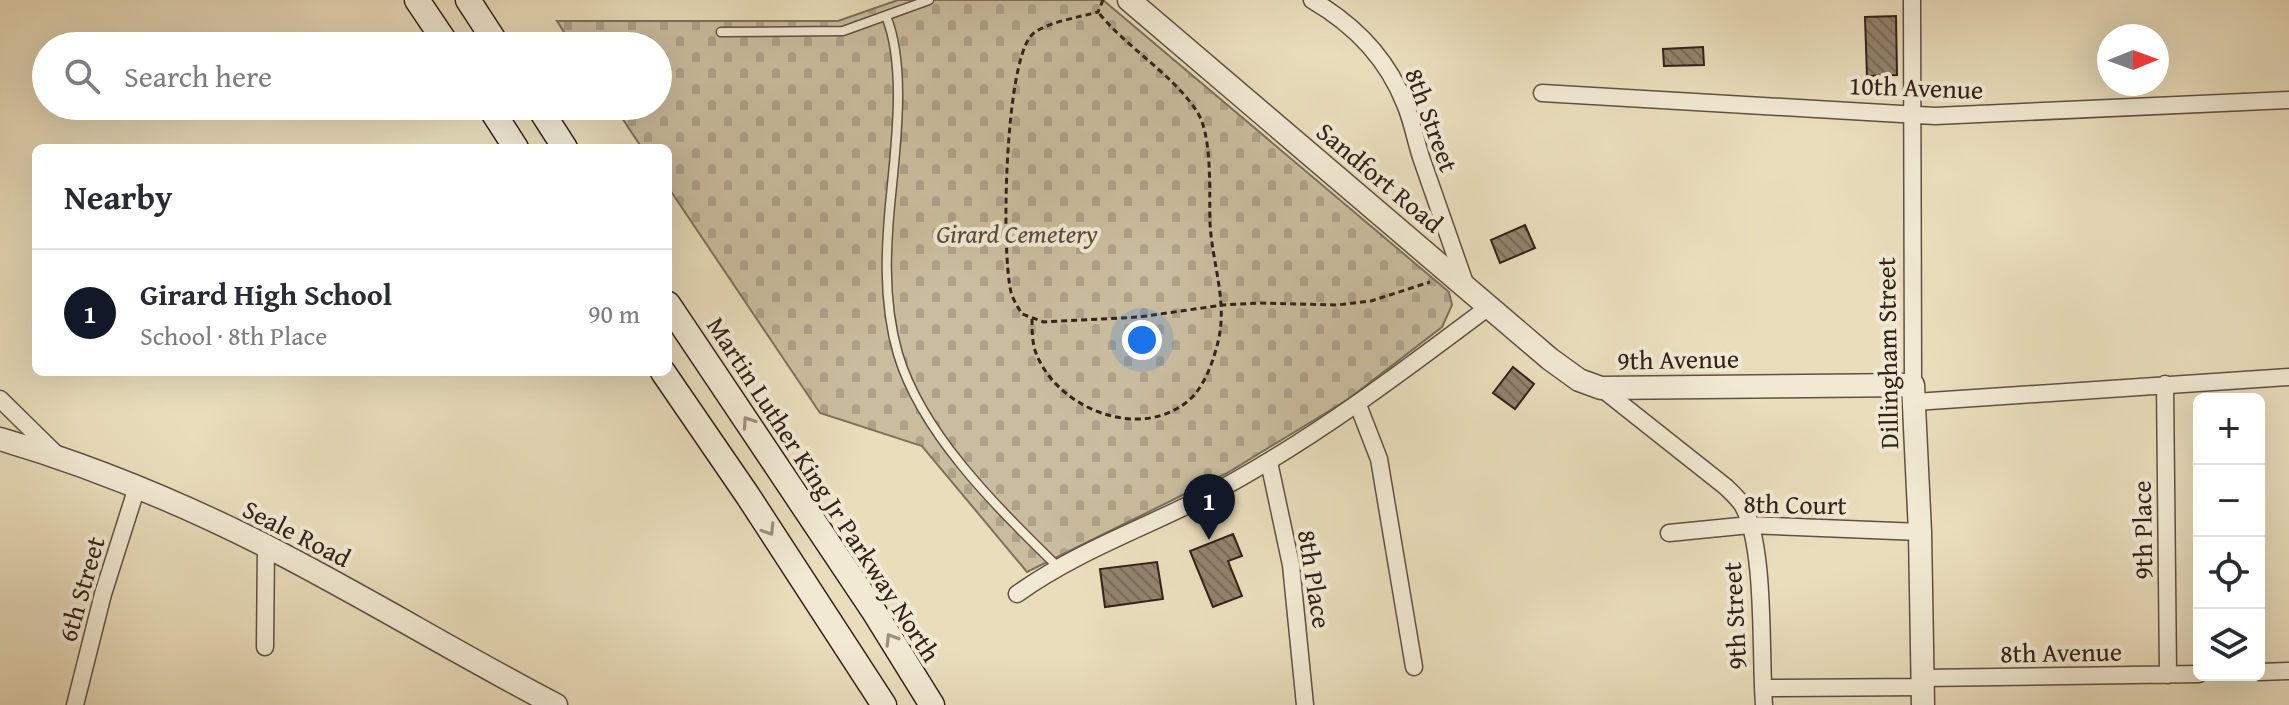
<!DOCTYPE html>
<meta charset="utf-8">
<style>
:root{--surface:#fff;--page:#f7f7f7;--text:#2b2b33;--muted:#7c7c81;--line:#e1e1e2;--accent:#111827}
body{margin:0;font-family:"Gentium Book Plus",serif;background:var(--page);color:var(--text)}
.controls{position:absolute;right:24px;bottom:24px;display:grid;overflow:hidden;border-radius:12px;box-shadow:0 8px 32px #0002}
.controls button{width:72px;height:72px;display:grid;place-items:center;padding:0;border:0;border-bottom:2px solid var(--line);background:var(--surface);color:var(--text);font:40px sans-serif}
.compass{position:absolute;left:2097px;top:24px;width:72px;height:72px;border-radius:50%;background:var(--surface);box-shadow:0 8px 32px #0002;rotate:89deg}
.you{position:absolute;left:1142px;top:340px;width:28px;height:28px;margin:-20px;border:6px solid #fff;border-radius:50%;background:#1a73e8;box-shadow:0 0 0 12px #1a73e833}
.badge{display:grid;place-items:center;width:52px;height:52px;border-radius:50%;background:var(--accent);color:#fff;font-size:26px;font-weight:700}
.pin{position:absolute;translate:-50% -66px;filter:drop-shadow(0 2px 4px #0008)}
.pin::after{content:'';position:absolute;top:42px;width:28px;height:24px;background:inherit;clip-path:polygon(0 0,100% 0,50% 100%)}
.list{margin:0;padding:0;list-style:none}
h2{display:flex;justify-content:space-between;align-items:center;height:104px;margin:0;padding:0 32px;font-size:34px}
h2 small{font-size:26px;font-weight:400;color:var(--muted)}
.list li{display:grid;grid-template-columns:52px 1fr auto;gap:24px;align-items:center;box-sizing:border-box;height:128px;padding:0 32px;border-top:2px solid var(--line)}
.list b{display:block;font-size:30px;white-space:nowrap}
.list p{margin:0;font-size:26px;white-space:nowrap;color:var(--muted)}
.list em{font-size:26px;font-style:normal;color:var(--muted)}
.icon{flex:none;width:44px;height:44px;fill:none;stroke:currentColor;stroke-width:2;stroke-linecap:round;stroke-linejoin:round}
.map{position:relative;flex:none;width:2289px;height:705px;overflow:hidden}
.search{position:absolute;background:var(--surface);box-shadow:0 8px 32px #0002;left:32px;top:32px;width:640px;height:88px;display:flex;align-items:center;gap:20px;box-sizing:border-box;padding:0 28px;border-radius:44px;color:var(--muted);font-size:30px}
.panel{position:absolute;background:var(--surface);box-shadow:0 8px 32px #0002;left:32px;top:144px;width:640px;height:232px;border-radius:12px}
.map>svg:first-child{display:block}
.cemetery{fill:url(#cemetery-stones);stroke:#7e705c;stroke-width:2}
.building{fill:url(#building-back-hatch);stroke:#332219;stroke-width:2}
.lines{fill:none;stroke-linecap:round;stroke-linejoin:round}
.service-casing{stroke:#605142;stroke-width:11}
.minor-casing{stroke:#605142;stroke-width:19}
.tertiary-casing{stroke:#605142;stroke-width:25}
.secondary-casing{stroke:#332219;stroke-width:27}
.path{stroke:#332219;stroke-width:3;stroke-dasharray:6 4;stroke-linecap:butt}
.service{stroke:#f1e9d3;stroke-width:8}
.minor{stroke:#f1e9d3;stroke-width:16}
.tertiary{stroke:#f1e9d3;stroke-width:22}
.secondary{stroke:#f1e9d3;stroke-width:24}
.oneway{stroke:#9c8f7f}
.labels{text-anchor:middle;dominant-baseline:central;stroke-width:8;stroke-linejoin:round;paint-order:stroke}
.street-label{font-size:26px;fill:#332219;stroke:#f1e9d3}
.park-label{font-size:26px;font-style:italic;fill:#59493a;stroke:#f1e9d3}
</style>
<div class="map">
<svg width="2289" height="705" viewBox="0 0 2289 705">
<defs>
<pattern id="cemetery-stones" width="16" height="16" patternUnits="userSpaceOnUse" patternTransform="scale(2)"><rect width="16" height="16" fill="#cabd9f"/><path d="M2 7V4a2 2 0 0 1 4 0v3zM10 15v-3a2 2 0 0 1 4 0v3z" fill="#aea288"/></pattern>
<pattern id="building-back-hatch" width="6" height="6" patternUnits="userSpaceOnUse" patternTransform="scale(2)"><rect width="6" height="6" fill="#92836d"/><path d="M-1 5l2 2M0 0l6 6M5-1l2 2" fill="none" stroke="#786b59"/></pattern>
</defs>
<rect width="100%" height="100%" fill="#e9ddbb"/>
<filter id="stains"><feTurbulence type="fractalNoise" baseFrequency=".0025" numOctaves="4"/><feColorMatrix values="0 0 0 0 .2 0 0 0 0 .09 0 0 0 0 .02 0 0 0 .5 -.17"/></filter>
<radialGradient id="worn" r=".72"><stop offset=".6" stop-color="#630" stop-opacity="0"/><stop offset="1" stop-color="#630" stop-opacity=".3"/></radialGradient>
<path class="cemetery" d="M898,0H1103L1449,292L1452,305L1442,327L1347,400L1227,473L1027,572L922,446L820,413L668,187V148H642L614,106H658V46H573L557,21H838Z"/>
<path class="building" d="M1896,16L1897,75L1867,76L1865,17Z
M1703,47L1704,65L1664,66L1663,49Z
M1525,225L1535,248L1500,263L1491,240Z
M1513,367L1534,384L1515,409L1493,393Z
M1233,534L1242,556L1228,561L1242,596L1213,607L1190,551Z
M1157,562L1163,599L1105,607L1100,569Z"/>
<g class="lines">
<defs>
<path id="service" d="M886,16C905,62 897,135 892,185C886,241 882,299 898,354C922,435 999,509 1058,567
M721,32L843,31L929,0"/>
<path id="minor" d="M1312,0C1355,25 1387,58 1405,104C1413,123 1416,144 1423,163C1437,204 1452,245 1466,286
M1912,0L1913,385
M1542,93L1935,116L2289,100
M2165,384L2168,675
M1601,388L1726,487C1732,493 1739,499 1743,506C1766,547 1760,655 1764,705
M0,399L58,456
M1915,402L2289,377
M1358,405L1379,459L1414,667
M1269,462L1291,565L1305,705
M1669,533L1750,525L1920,532
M1017,594C1084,546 1162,522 1233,482C1324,431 1406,369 1490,306
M265,647L266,546
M2259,672L2289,671
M1923,678L2199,674
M1763,688L1923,687
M75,705L103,594L137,487"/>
<path id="tertiary" d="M1129,0L1550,359L1579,380L1601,388L1913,385L1920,532L1923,705
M0,439C92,466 181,503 266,546C364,596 458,654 556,705"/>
<path id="secondary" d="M417,0L448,46
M468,0L498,46
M489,106L516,148
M538,106L565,148
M668,304L873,610L932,705
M663,372L748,496L884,705"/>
</defs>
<use href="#service" class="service-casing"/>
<use href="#minor" class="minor-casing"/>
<use href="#tertiary" class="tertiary-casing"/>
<use href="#secondary" class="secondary-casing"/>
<path class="path" d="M1103,0L1098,12C1081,17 1040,23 1030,37C1005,71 1001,249 1011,292C1013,300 1018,307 1022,314L1044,322L1139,317L1223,305L1260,303L1337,305L1371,301L1430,282
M1032,319C1032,333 1032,347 1039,360C1064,411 1141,440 1188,401C1204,388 1213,362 1218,342C1228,302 1212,263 1210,223C1209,192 1213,134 1196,110C1170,72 1127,48 1098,12"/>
<use href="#service" class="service"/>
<use href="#minor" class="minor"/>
<use href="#tertiary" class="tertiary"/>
<use href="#secondary" class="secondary"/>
</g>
<defs><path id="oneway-chevron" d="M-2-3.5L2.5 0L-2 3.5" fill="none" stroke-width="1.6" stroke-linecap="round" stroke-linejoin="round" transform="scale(2)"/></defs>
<g class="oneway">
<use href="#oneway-chevron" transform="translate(748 422) rotate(-124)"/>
<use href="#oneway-chevron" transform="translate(769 530) rotate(58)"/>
<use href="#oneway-chevron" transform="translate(891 639) rotate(-122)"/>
</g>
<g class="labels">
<g class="street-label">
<text transform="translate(1916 87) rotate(2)">10th Avenue</text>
<text transform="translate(1432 120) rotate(70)">8th Street</text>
<text transform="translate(1380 177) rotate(40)">Sandfort Road</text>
<text transform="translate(1887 353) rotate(-91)">Dillingham Street</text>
<text transform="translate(1678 359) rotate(-1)">9th Avenue</text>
<text transform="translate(824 489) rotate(57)">Martin Luther King Jr Parkway North</text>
<text transform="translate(1795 504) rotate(1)">8th Court</text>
<text transform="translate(2142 530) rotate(-91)">9th Place</text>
<text transform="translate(297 533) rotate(27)">Seale Road</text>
<text transform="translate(1315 579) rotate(81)">8th Place</text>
<text transform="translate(81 589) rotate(-74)">6th Street</text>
<text transform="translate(1734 616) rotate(-93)">9th Street</text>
<text transform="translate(2061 652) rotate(-1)">8th Avenue</text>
</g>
<g class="park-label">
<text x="1017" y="233">Girard Cemetery</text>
</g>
</g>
<rect width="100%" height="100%" filter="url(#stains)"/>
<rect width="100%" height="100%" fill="url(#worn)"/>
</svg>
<div class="controls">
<button>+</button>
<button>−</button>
<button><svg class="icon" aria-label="locate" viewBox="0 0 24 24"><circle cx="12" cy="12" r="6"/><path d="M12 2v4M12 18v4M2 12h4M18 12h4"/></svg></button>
<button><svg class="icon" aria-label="layers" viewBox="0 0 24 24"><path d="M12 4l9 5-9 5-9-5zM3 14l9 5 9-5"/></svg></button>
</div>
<svg class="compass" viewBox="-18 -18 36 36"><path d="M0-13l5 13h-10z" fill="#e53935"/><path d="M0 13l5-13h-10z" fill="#7c7c81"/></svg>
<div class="you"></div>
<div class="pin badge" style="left:1209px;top:540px">1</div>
<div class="search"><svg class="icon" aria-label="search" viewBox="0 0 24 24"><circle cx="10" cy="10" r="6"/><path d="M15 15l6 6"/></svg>Search here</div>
<section class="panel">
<h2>Nearby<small></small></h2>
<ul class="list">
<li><span class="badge">1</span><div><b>Girard High School</b><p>School · 8th Place</p></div><em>90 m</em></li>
</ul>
</section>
</div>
